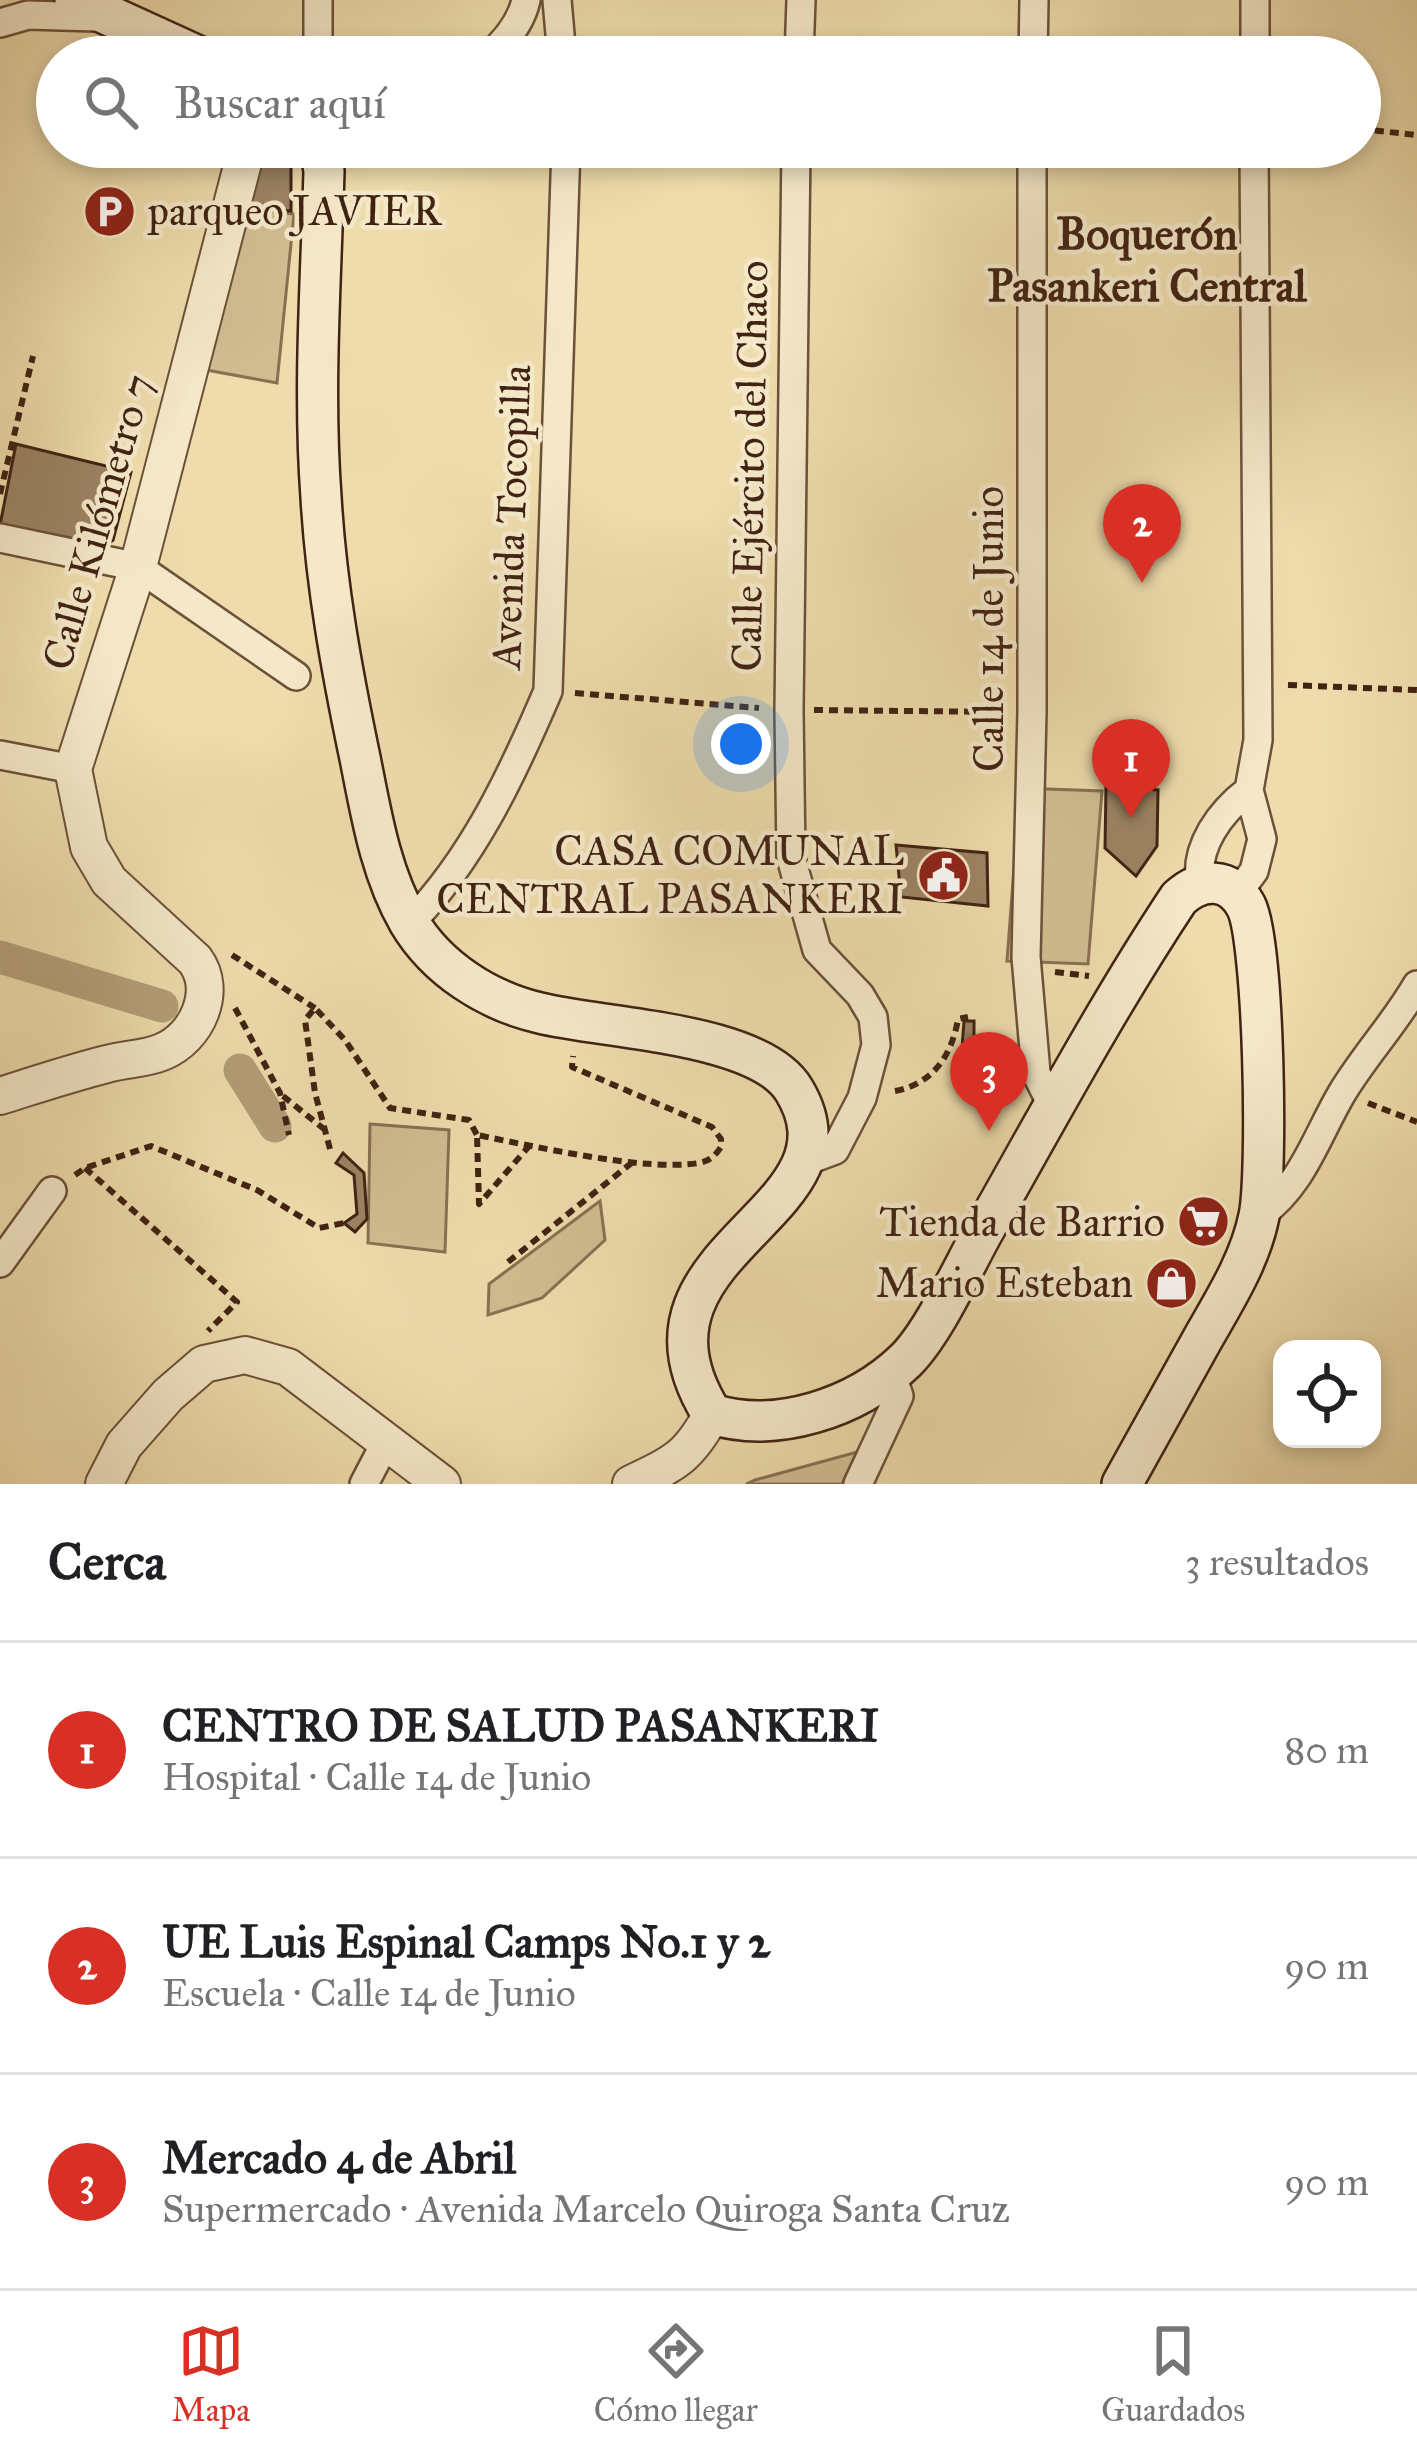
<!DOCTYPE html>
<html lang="es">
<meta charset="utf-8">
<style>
:root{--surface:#fff;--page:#f6f6f6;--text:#202124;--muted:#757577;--line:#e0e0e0;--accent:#d93025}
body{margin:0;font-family:"IM FELL Great Primer",serif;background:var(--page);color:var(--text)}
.controls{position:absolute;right:36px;bottom:36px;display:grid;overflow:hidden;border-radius:24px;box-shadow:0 6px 18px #0003}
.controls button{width:108px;height:108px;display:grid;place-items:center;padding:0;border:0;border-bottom:3px solid var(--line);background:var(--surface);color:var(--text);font:60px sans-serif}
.you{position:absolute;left:741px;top:744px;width:42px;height:42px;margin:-30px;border:9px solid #fff;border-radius:50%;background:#1a73e8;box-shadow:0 0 0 18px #1a73e833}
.badge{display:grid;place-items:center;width:78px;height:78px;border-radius:50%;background:var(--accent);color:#fff;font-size:39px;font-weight:700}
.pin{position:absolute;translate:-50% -99px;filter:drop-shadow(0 3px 6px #0008)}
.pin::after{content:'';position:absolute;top:63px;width:42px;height:36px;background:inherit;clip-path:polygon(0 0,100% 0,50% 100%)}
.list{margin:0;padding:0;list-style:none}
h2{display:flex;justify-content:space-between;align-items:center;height:156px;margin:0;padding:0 48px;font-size:51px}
h2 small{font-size:39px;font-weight:400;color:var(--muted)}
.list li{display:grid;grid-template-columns:78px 1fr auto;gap:36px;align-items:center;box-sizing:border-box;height:216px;padding:0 48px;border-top:3px solid var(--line)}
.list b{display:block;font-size:45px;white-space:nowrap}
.list p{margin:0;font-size:39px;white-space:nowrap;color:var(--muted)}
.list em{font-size:39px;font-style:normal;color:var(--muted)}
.icon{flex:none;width:66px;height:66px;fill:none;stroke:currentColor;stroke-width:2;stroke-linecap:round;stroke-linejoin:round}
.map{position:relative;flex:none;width:1417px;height:1484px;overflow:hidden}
.search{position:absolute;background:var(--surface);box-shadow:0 6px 18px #0003;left:36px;right:36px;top:36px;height:132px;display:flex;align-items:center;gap:30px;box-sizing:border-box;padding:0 42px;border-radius:66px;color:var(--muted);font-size:45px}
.sheet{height:804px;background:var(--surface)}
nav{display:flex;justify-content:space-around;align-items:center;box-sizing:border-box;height:168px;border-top:3px solid var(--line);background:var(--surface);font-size:33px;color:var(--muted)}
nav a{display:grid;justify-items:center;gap:6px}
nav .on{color:var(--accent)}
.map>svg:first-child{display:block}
.green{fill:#d1bd92;stroke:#897052;stroke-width:3}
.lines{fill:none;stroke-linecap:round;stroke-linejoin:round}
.canal{stroke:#b39d78;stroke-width:33}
.building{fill:#9b8363;stroke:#412313;stroke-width:3}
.minor-casing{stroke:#6c5139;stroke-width:32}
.tertiary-casing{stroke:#6c5139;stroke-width:40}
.secondary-casing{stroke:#412313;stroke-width:44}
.path{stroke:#412313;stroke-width:6;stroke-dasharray:9 6;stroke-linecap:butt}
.minor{stroke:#f4e8c9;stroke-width:27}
.tertiary{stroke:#f4e8c9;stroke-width:36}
.secondary{stroke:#f4e8c9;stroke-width:39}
.labels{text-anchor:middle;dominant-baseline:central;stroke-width:9;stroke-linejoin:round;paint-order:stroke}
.poi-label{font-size:42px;fill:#412313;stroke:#f4e8c9;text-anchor:end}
.street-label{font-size:42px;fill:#412313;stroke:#f4e8c9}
.neighbourhood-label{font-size:45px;font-weight:bold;fill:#412313;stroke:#f4e8c9}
</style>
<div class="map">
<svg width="1417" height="1484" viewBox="0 0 1417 1484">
<rect width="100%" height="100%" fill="#eedcac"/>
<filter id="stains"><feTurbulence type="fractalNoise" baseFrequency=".00167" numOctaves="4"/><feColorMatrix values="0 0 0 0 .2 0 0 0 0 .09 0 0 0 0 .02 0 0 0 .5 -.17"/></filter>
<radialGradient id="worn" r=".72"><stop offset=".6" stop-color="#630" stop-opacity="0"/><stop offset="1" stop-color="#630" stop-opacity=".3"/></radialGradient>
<path class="green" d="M215,205L294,214L277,383L174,364Z
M1020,788L1102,791L1088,964L1007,961Z
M370,1124L449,1130L445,1252L368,1243Z
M600,1201L605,1240L542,1298L488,1315L489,1284Z
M857,1452L842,1484H746L755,1480Z"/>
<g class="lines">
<path class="canal" d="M0,957L162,1006
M240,1070L275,1126"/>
</g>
<path class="building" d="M271,152L280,154L291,168V211L245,206L262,155Z
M16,444L131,472L113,540L101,549L0,525Z
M1106,786L1158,790L1157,846L1136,876L1105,848Z
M896,845L987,853L988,906L901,897Z
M964,1021H974V1046L962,1048Z
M343,1153L364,1173L367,1219L355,1232L344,1223L357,1214L354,1175L336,1163Z"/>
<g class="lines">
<defs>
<path id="minor" d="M318,0V57
M557,0L562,57
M0,23L28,15L95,17
M488,57C505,42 521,23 526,0
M799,57L801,0
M1033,57L1034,0
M1255,57V0
M796,147L789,710L791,858L817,950L860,995L873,1017L876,1045L862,1098L835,1150L803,1162
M1032,147V712L1026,957L1036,1073L1053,1107
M0,538L138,567L296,676
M0,755L73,769
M1200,883C1195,846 1220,812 1249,790
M1237,894L1254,871L1262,839L1249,790L1258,740L1254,147
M410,923C473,859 513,773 548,691L566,147
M1259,1216C1303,1185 1316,1137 1342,1093C1365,1055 1395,1023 1417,985
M0,1263L52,1191
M364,1484L387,1440
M858,1484L899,1396L891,1372"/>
<path id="tertiary" d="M0,1096C35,1085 71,1073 107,1064C125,1059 146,1059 162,1052C197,1038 218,991 195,960L109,881L89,847L73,769L138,567L247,147
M104,1484L124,1445L168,1395L204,1364L245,1355L288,1367L442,1484
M631,1484C675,1463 688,1458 712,1414"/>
<path id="secondary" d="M75,0L200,57
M320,147L324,171C321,279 313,389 321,497C326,585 342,672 360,758C371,813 380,872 409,922C437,969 488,1001 540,1013C604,1029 759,1032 794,1090C870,1215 609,1250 712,1414C776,1434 856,1408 905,1361C934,1333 964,1265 985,1228C1048,1117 1108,1005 1179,898C1201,878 1230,876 1246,906C1264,941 1268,1172 1259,1216C1250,1261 1224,1301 1202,1340C1175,1388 1149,1436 1122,1484"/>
</defs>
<use href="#minor" class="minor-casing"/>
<use href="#tertiary" class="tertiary-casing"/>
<use href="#secondary" class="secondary-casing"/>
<path class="path" d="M1360,129L1417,135
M0,494L33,356
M1288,685L1417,690
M575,693L759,708
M814,710L1005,712
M232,955L315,1008
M1055,972L1089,976
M235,1008L280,1093L289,1135
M895,1091C933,1084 952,1055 958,1019L968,1017
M283,1096L324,1129
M1368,1103L1417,1122
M530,1145L479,1204L477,1135C533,1146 646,1172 699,1163C710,1161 715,1156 721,1147V1139L712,1127L572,1067L573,1056
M330,1149L315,1093L305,1020L315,1008L345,1040L390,1108L469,1120L477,1135
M85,1168L237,1302L208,1331
M75,1175L85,1168L151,1146L257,1190L319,1228L344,1223
M508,1262L634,1161"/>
<use href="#minor" class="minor"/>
<use href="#tertiary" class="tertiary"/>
<use href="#secondary" class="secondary"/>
</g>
<defs>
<symbol id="parking-disc" viewBox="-11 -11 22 22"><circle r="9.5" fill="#8f2418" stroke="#f4e8c9"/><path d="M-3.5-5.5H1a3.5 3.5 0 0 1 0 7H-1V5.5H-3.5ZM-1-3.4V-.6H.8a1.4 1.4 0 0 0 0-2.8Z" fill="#fff"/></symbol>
<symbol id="civic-disc" viewBox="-11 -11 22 22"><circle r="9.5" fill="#8f2418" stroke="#f4e8c9"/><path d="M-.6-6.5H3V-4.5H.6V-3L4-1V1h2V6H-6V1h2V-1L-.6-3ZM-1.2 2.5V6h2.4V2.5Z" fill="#fff"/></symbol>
<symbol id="supermarket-disc" viewBox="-11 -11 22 22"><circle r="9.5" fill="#8f2418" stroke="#f4e8c9"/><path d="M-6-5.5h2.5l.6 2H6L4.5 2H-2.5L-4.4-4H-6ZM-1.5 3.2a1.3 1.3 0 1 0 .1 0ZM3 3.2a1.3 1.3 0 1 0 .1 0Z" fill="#fff"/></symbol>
<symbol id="shop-disc" viewBox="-11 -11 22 22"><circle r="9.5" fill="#8f2418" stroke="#f4e8c9"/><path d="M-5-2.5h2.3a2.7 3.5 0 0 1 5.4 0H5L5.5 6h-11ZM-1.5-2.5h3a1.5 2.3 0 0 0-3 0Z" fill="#fff"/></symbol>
</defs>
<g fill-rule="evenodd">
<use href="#parking-disc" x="80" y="182" width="59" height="59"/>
<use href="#civic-disc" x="914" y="846" width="59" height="59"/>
<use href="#supermarket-disc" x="1174" y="1192" width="59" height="59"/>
<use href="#shop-disc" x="1142" y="1254" width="59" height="59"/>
</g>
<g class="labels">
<g class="poi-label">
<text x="148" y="211" text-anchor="start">parqueo JAVIER</text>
<text x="904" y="851">CASA COMUNAL<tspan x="904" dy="48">CENTRAL PASANKERI</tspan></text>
<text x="1165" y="1222">Tienda de Barrio</text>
<text x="1133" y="1283">Mario Esteban</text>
</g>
<g class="street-label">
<text transform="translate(750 466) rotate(-89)">Calle Ejército del Chaco</text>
<text transform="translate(511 517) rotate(-88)">Avenida Tocopilla</text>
<text transform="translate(98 522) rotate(-74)">Calle Kilómetro 7</text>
<text transform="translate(989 629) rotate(-90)">Calle 14 de Junio</text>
</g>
<g class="neighbourhood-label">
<text x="1147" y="233">Boquerón<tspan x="1147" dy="52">Pasankeri Central</tspan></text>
</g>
</g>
<rect width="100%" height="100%" filter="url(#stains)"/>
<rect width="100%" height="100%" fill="url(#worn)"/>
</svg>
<div class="controls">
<button><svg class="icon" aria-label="locate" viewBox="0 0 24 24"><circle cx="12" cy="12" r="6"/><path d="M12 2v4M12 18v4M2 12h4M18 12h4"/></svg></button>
</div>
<div class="you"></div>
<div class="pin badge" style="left:1131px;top:818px">1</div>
<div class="pin badge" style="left:1142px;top:583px">2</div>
<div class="pin badge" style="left:989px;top:1131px">3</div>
<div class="search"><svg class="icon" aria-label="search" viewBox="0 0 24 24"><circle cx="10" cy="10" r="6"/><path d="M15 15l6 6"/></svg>Buscar aquí</div>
</div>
<section class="sheet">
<h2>Cerca<small>3 resultados</small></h2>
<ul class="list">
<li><span class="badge">1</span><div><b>CENTRO DE SALUD PASANKERI</b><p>Hospital · Calle 14 de Junio</p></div><em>80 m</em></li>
<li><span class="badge">2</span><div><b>UE Luis Espinal Camps No.1 y 2</b><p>Escuela · Calle 14 de Junio</p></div><em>90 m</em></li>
<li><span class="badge">3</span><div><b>Mercado 4 de Abril</b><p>Supermercado · Avenida Marcelo Quiroga Santa Cruz</p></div><em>90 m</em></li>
</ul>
</section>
<nav>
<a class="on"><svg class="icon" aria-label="map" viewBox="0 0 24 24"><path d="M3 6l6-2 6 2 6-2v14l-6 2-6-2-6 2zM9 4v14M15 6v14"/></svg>Mapa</a>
<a><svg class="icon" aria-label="directions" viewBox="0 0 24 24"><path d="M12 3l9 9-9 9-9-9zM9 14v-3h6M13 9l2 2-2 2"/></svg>Cómo llegar</a>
<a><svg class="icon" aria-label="saved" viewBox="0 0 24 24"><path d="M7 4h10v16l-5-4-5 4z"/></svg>Guardados</a>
</nav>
